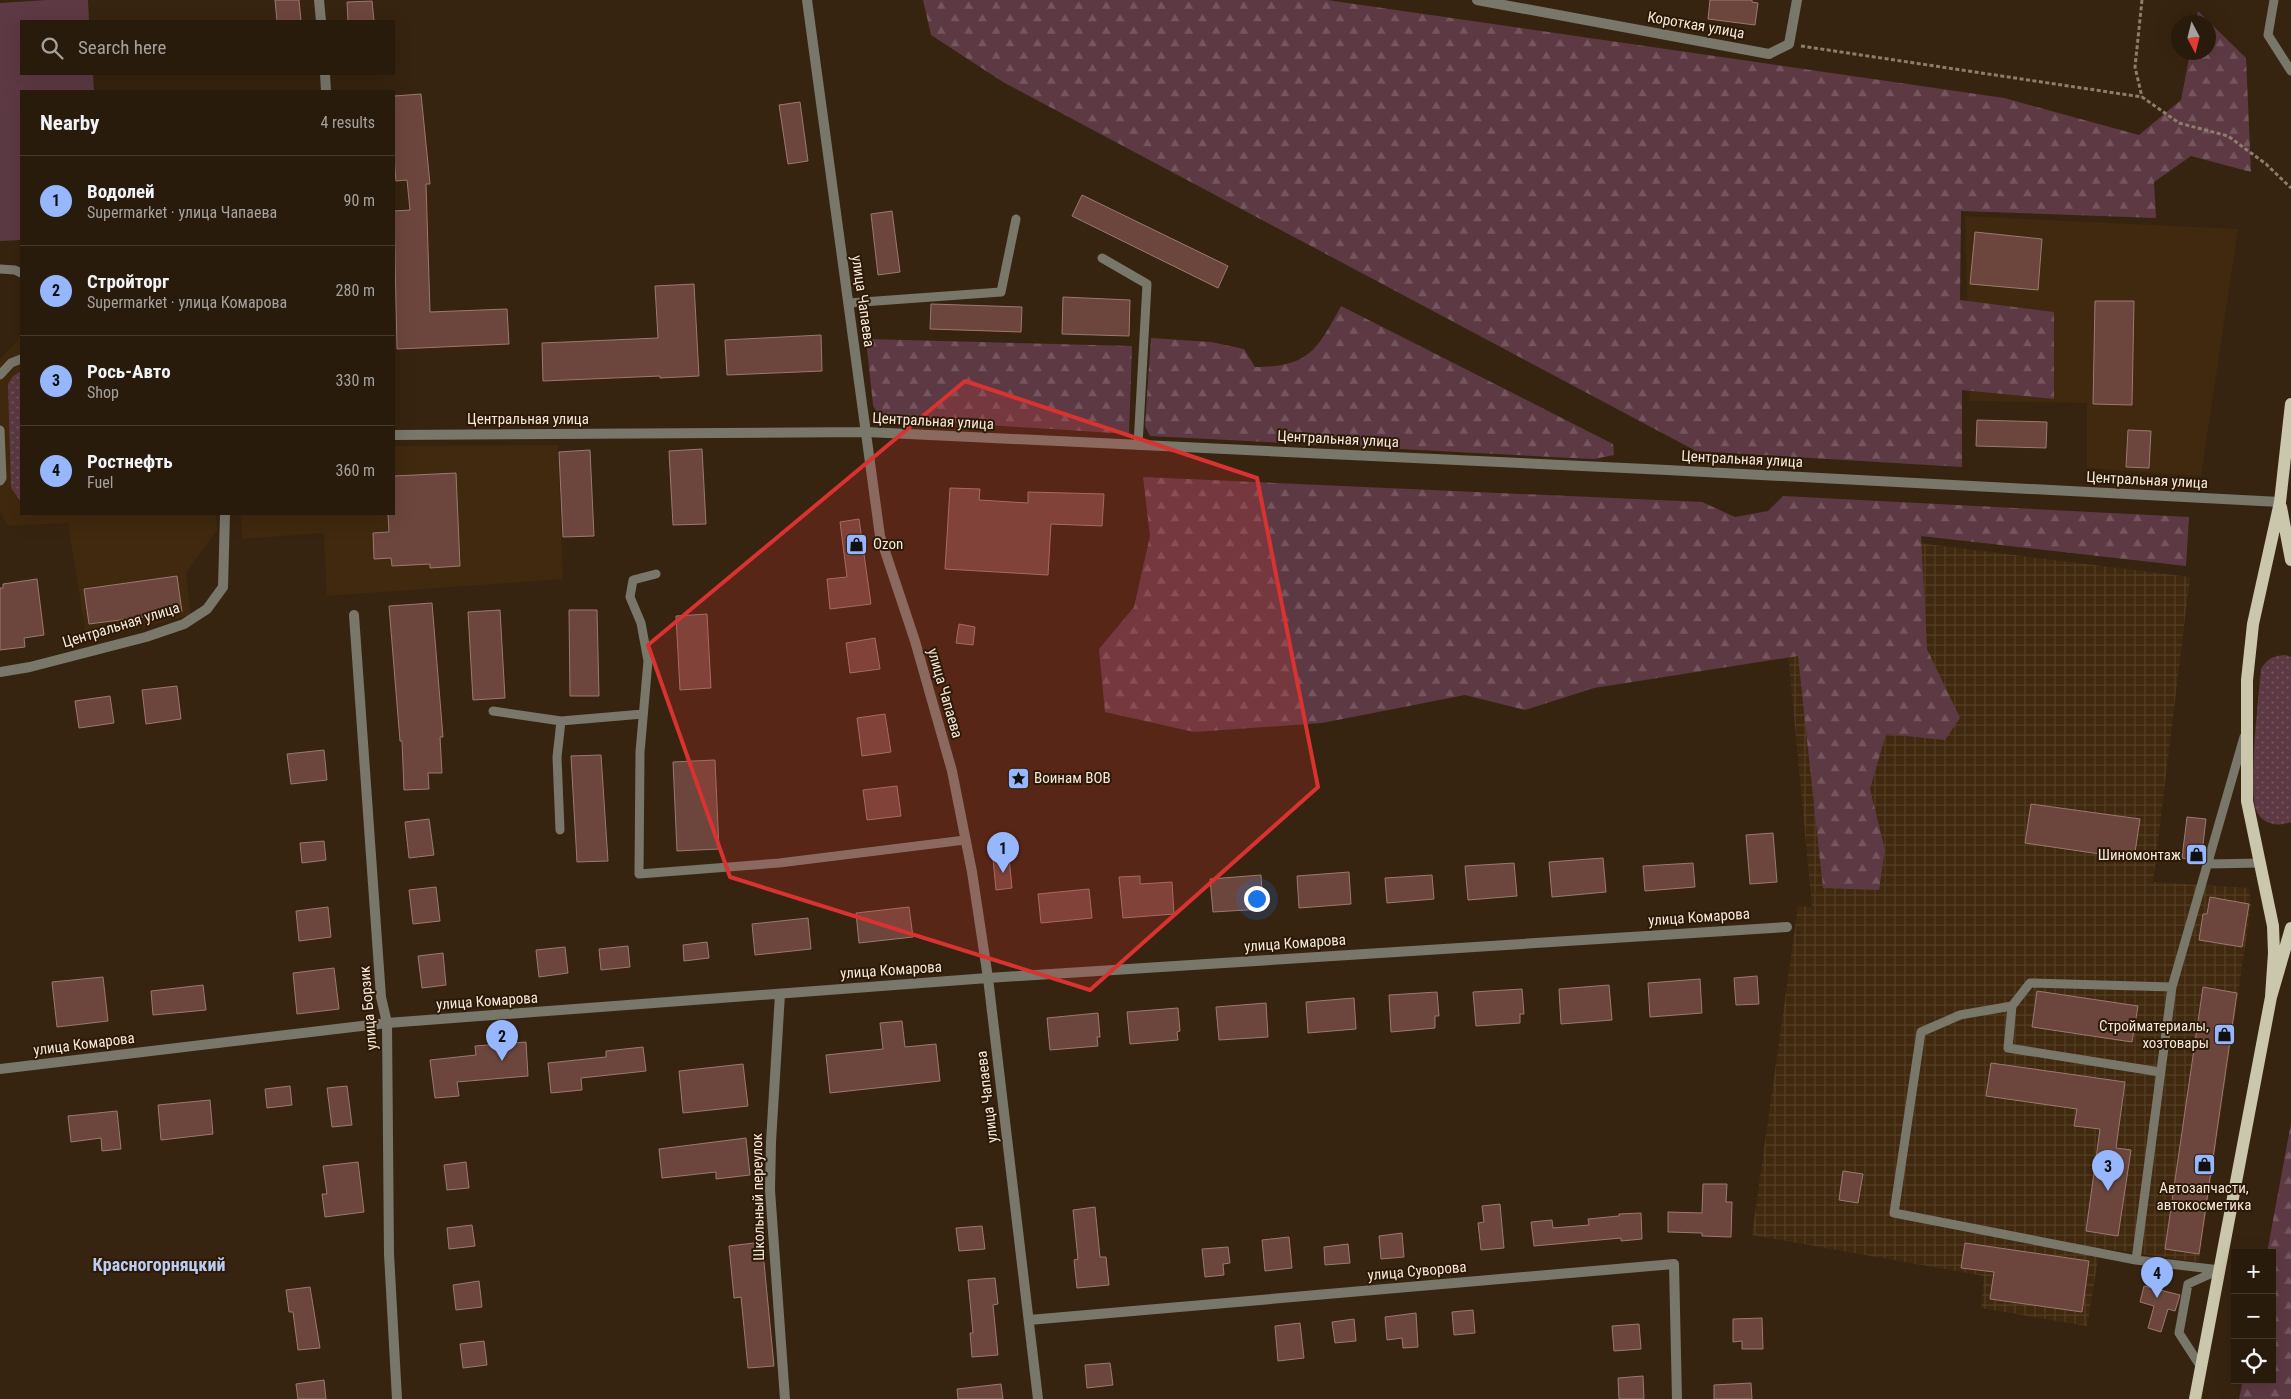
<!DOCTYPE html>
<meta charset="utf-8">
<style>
:root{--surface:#291b0c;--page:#35281a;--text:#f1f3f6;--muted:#a5a19d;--line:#45392d;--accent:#96b6fd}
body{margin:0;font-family:"Roboto Condensed",sans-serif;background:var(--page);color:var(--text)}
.controls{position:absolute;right:15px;bottom:15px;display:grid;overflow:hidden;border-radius:0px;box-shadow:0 5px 20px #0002}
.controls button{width:45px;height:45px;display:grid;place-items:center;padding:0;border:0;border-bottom:1px solid var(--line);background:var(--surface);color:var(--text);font:25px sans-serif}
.compass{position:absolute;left:2171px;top:15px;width:45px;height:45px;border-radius:50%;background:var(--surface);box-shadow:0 5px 20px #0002;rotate:173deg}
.you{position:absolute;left:1256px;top:898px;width:18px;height:18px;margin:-12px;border:4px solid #fff;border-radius:50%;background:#1a73e8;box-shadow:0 0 0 8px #1a73e833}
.badge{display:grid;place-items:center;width:32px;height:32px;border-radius:50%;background:var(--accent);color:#111;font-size:16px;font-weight:700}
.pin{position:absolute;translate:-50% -41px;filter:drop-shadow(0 1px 2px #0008)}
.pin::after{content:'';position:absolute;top:26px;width:18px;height:15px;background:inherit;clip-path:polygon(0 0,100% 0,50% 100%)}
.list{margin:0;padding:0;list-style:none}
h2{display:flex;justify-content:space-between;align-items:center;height:65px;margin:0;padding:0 20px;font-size:21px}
h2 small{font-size:16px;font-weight:400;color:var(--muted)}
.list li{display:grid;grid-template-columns:32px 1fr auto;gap:15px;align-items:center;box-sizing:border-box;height:90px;padding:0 20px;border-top:1px solid var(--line)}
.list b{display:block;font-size:19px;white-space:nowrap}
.list p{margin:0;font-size:16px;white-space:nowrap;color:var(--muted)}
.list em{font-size:16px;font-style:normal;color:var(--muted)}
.icon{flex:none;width:28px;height:28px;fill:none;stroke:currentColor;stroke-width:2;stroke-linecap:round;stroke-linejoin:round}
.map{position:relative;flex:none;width:2291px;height:1399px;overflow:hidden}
.search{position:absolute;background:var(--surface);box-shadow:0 5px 20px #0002;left:20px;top:20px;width:375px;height:55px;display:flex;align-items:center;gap:12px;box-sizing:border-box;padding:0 18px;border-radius:0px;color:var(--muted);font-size:19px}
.panel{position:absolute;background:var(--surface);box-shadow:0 5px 20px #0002;left:20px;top:90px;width:375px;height:425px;border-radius:0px}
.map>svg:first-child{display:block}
.built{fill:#40290e}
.industrial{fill:url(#industrial-grid)}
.grass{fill:url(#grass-dots)}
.forest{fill:url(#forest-firs)}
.park{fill:#5d3a43}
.building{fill:#6c463c;stroke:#9a7971}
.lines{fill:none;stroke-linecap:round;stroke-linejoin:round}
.path{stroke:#8e7d6d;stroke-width:3;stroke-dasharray:4 2.5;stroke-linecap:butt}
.service{stroke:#79776a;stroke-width:9}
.minor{stroke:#79776a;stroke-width:10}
.primary{stroke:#cbc7ac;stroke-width:12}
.marked{fill:#d83231;fill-opacity:0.2;stroke:#d83231;stroke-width:4;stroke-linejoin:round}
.labels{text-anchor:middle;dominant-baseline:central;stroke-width:4;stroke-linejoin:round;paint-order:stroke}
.street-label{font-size:15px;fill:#f5e8dc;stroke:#2c1a06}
.poi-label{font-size:15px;fill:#f5e8dc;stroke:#2c1a06;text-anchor:start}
.quarter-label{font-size:18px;font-weight:bold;fill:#bacdf5;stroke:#2c1a06}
</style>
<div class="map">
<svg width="2291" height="1399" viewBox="0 0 2291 1399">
<defs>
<pattern id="industrial-grid" width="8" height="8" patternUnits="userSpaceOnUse" patternTransform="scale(1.25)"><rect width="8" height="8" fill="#40290e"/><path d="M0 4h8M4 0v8" fill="none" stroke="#533e25"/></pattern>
<pattern id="grass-dots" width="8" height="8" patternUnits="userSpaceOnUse" patternTransform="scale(1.25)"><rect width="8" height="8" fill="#5d3a43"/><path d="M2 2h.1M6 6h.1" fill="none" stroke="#75565e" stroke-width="1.8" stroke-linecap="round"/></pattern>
<pattern id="forest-firs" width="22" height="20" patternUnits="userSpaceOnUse" patternTransform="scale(1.25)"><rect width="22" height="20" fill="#5d3a43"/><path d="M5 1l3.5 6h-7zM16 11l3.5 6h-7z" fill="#75565e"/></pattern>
</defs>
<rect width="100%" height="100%" fill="#372410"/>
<path class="built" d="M1965,216L2238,229L2201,476L2087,468V403L1970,401Z
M21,337V514H216L217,530L186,573L191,615L87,641L68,523L8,526L0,512V359Z
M558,445L563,579L327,596L324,533L242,539L241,514H394V446Z"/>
<path class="industrial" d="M1776,525L2190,577L2153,882L2249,888L2251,905L2199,1262L2100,1248L2087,1326L1981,1308L1984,1276L1752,1235L1798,906L1812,907Z"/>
<path class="grass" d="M21,371V502L11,488L8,384L13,376Z
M2285,655L2291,657V822C2279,827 2264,825 2257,812C2247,794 2259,695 2261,669C2268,658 2273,656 2285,655Z"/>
<path class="forest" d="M923,0H1327L2004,98L2139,135L2181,100L2190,53L2208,52V22H2195L2198,11L2246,58L2251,172L2191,156L2154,182L2156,218L1961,211L1960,300L2054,312V399L1962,390V467L1696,451L1003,82L931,35Z
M1341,306L1613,444L1614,455L1594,459L1572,458L1150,436L1145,426L1151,338L1211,342L1244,349L1255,367C1309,367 1317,350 1341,306Z
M866,339L1132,346L1129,434L893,419L878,416L873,405Z
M1143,477L1702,502L1735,517L1768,511L1783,496L2189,517L2186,566L1921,536L1927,649L1960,718L1945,740L1886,734L1870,789L1885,850L1879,890L1823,888L1798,656L1594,688L1525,710L1465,695L1322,723L1194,732L1105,712L1099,649L1134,607L1150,536Z
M2291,1123V1399H2239L2243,1380H2272V1253H2267Z"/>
<path class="park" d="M47,0H88L89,21H21V74H93L94,91H21V240L0,241V3Z"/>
<path class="building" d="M275,0H299L301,21H277Z
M1710,0H1752V2L1758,3L1755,25L1708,19Z
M372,1L374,21H348L347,2Z
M421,94L430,184H426L430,312L507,309L509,344L397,349L394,211L410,210L407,180L396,181L394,157V96Z
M800,102L808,161L788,164L779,105Z
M1082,195L1228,266L1218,288L1072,216Z
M892,211L900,272L878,275L871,214Z
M1975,232L2042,239L2038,290L1970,284Z
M694,284L699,376L660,378V376L543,381L542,343L658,338L655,286Z
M1063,297L1130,300L1129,336L1062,334Z
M2095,301H2134L2132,405L2093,404Z
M931,304L1022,307L1021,332L930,329Z
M821,335L822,371L727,375L725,340Z
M1977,420L2047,422L2046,448L1976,446Z
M2128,430L2151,431L2149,468L2126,467Z
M702,449L706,524L673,525L669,451Z
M590,450L594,536L563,537L559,452Z
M456,473L460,566L430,568V564L392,566L391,558L374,559L373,533L389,532L388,514H394V476Z
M950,488L980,489L979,500L1028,503V492L1104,494L1102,526L1051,524L1048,575L945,569Z
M859,519L871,604L830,609L827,579L847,577L840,522Z
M177,576L182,612L89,624L84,589Z
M37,579L44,635L24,638L25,647L0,650V588H3V584Z
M432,603L443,737H440L442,773H428L429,789L404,790L402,741H400L389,606Z
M500,610L505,698L473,700L468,612Z
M569,610H597L599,696H570Z
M707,614L711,688L680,690L676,616Z
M959,624L975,627L973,645L956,643Z
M875,638L880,669L850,673L846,643Z
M177,686L181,719L146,724L142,690Z
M110,696L114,723L79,728L75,701Z
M885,714L891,752L862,756L857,718Z
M324,750L327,780L291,784L287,754Z
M601,755L608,861L577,862L571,756Z
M715,760L719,849L677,851L673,762Z
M897,786L901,816L867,820L863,790Z
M2031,804L2140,819L2134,859L2025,843Z
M2187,817L2206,819L2201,861L2182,858Z
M429,819L434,855L409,858L405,822Z
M1773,833L1777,882L1750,884L1746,835Z
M324,841L326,860L302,863L300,843Z
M1009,857L1012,888L996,890L993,859Z
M1603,858L1606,892L1552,897L1549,862Z
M1514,863L1517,896L1468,900L1465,866Z
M1693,863L1695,887L1645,891L1643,866Z
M1349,872L1351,904L1299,908L1297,876Z
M1261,875L1263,909L1213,912L1210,879Z
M1432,875L1434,899L1387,903L1385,878Z
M1140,876V884L1172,882L1174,914L1123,918L1119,877Z
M436,887L440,921L413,924L409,890Z
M1089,889L1092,918L1041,923L1038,894Z
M2210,897L2249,904L2242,947L2199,940L2203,914H2207Z
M328,907L331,937L299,941L296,911Z
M909,907L913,937L859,943L856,913Z
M808,918L811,949L755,955L752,924Z
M707,942L709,958L684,961L683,945Z
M628,946L630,967L601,970L599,949Z
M565,947L568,973L539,977L536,950Z
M443,953L446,985L422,988L418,956Z
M334,968L339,1009L297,1014L293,973Z
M1757,976L1759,1004L1736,1005L1734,978Z
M103,977L108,1021L57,1027L52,982Z
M1700,979L1702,1013L1650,1017L1648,983Z
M203,985L206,1010L153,1015L151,991Z
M1609,985L1612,1020L1561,1024L1559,989Z
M2203,987L2237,993L2199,1254L2165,1249Z
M1522,989L1524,1014H1520V1023L1476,1026L1473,992Z
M2037,991L2138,1006L2132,1042L2032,1027Z
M1437,992L1439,1016H1435V1028L1391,1032L1389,995Z
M1354,998L1356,1029L1308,1033L1306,1002Z
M1266,1003L1268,1037L1219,1040L1216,1007Z
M1178,1008L1180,1031L1177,1032L1178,1040L1130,1044L1127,1012Z
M1098,1013L1100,1037H1097L1098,1046L1050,1050L1047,1018Z
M902,1021L905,1047L936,1044L940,1081L830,1093L826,1055L883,1049L880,1023Z
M526,1042L528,1076L457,1082L459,1096L435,1098L430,1060L476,1055L475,1046Z
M643,1047L646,1071L581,1078L582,1090L551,1093L548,1063L606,1057V1051Z
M1991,1063L2125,1082L2116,1148L2131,1150L2118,1236L2086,1231L2100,1129L2074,1126L2077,1109L1986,1096Z
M743,1064L748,1106L683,1113L679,1071Z
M290,1086L292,1105L267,1108L265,1089Z
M347,1086L352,1125L332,1127L327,1088Z
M210,1100L213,1134L161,1140L158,1105Z
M117,1111L121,1149L102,1151L101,1138L71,1142L68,1116Z
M746,1138L750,1175L716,1179V1172L662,1178L659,1149Z
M358,1162L364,1212L325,1217L322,1194H327L323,1166Z
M466,1162L469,1188L447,1190L444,1165Z
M1843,1171L1863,1174L1858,1203L1839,1200Z
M1703,1184H1727L1726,1202H1732L1731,1237L1702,1236V1233L1668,1232V1212L1702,1213Z
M1500,1204L1504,1248L1481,1250L1478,1223L1484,1222L1482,1206Z
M1095,1207L1100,1257H1106L1109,1285L1077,1288L1074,1260L1078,1259L1073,1210Z
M1641,1213L1642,1239L1621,1241V1238L1534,1246L1531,1222L1552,1220L1553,1228L1589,1225L1588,1219L1619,1216V1214Z
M472,1225L475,1246L449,1249L447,1228Z
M982,1226L985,1249L959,1251L956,1228Z
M1402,1233L1404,1257L1381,1259L1379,1236Z
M1289,1237L1292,1268L1265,1271L1262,1240Z
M762,1242L774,1366L748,1368L741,1297L734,1298L729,1246Z
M1965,1243L2089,1261L2082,1312L1990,1299L1994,1272L1961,1268Z
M1348,1244L1350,1263L1325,1265L1324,1247Z
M1228,1247L1230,1263L1223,1264L1224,1275L1205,1277L1202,1249Z
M995,1278L998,1304L993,1305L998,1355L972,1357L970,1333H973L968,1280Z
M479,1281L482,1307L456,1310L453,1285Z
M2144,1286L2180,1295L2175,1311L2168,1309L2161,1332L2148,1328L2154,1306L2140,1302Z
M310,1287L320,1348L298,1350L293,1312H289L286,1290Z
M1473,1310L1475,1333L1454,1335L1452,1312Z
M1416,1313L1418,1347L1403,1348L1402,1338L1387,1340L1385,1317Z
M1762,1318L1763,1349H1742V1341L1733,1342V1319Z
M1354,1319L1356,1341L1335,1343L1332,1322Z
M1300,1323L1304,1358L1278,1361L1275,1326Z
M1639,1324L1641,1349L1614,1351L1612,1326Z
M484,1341L487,1365L463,1368L460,1344Z
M1110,1363L1113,1385L1087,1388L1085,1365Z
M1643,1376L1644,1399H1619L1618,1378Z
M324,1380L326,1399H298L296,1384Z
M1751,1383L1752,1399H1714V1385Z
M1001,1384L1003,1399H958L957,1389Z"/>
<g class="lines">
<path class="path" d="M2142,0L2135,67L2142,97
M1801,46L2142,97L2179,123L2228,136L2266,164L2291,188"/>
<path class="service" d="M2274,0L2268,35L2291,71
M1102,258L1147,284L1138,445
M0,269L15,270L21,273
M849,303L1001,292L1016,219
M0,375L11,363L21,359
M0,430L2,478L0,481
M656,574L633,580L630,597L641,623L648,661L640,752L639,874L779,863L965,840
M493,711L561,721L643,714
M560,830L557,757L561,721
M2207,864L2261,863
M2012,1006L2008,1048L2160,1072
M2136,1260L1894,1213L1921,1032L1960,1015L2012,1006L2030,983L2172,987
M2220,1270L2136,1260L2172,987L2244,737
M2201,1367L2179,1333L2188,1284L2219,1270"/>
<path class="minor" d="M319,0L321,21
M807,0L880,536L915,641L952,771L972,872L988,978L1038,1399
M1477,0L1769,54L1789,44L1797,0
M325,74L326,91
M394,435L867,432L1667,470L2280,502
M354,615L381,997L387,1023L389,1254L397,1399
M0,672L30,667L146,637L184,624L207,609L223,587L225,514
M780,994L771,1142L770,1190L785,1399
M0,1069L387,1023L988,978L1787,927
M1029,1320L1674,1264L1677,1399"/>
<path class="primary" d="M2281,507L2291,560
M2271,997L2274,953L2273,926L2247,801V680L2253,624L2280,502L2291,404
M2195,1399L2271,997L2291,928"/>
</g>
<path class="marked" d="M965,381L1257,478L1318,787L1090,990L730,877L648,645Z"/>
<defs>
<symbol id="shop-square" viewBox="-11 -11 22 22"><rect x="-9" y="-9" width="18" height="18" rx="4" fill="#96b6fd" stroke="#2c1a06"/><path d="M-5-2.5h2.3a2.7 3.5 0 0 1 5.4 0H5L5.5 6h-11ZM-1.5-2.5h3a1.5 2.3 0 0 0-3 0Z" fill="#111"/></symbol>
<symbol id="sight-square" viewBox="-11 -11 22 22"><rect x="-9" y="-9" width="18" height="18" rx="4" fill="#96b6fd" stroke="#2c1a06"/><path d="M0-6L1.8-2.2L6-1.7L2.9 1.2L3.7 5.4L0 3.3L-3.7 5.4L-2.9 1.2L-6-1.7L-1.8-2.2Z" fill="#111"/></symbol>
</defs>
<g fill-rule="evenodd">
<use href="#shop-square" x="844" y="532" width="25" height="25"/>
<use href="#sight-square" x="1006" y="766" width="25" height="25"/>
<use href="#shop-square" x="2184" y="842" width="25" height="25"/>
<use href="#shop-square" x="2212" y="1022" width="25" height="25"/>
<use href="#shop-square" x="2192" y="1152" width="25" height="25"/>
</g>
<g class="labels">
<g class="street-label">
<text transform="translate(1696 25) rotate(10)">Короткая улица</text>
<text transform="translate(863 301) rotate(82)">улица Чапаева</text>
<text x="528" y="419">Центральная улица</text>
<text transform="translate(933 421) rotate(3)">Центральная улица</text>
<text transform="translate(1338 439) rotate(3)">Центральная улица</text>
<text transform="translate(1742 459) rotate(3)">Центральная улица</text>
<text transform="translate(2147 480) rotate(3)">Центральная улица</text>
<text transform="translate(121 625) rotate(-17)">Центральная улица</text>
<text transform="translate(945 693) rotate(74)">улица Чапаева</text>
<text transform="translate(1699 917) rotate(-4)">улица Комарова</text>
<text transform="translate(1295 943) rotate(-4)">улица Комарова</text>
<text transform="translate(891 970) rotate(-4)">улица Комарова</text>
<text transform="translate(487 1001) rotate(-4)">улица Комарова</text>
<text transform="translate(368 1008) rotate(-95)">улица Борзик</text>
<text transform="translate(84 1044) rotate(-7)">улица Комарова</text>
<text transform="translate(987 1097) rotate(-97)">улица Чапаева</text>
<text transform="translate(758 1197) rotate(-91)">Школьный переулок</text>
<text transform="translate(1417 1271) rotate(-5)">улица Суворова</text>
</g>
<g class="poi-label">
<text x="873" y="544">Ozon</text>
<text x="1034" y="778">Воинам ВОВ</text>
<text x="2181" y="855" text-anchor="end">Шиномонтаж</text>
<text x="2209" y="1026" text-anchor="end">Стройматериалы,<tspan x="2209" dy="17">хозтовары</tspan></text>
<text x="2204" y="1188" text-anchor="middle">Автозапчасти,<tspan x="2204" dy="17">автокосметика</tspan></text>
</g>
<g class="quarter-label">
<text x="159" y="1264">Красногорняцкий</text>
</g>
</g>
</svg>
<div class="controls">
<button>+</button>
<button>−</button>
<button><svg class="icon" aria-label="locate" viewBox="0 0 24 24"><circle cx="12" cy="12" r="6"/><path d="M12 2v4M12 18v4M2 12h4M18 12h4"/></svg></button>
</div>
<svg class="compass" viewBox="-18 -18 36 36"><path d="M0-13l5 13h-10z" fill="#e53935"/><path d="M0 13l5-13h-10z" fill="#a5a19d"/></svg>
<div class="you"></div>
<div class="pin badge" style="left:1003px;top:873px">1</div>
<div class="pin badge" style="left:502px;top:1061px">2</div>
<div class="pin badge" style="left:2108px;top:1191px">3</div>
<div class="pin badge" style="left:2157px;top:1298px">4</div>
<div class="search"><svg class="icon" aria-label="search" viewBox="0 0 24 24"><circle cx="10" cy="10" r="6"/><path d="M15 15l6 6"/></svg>Search here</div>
<section class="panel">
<h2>Nearby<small>4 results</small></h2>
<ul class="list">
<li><span class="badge">1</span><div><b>Водолей</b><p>Supermarket · улица Чапаева</p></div><em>90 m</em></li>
<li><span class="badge">2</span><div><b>Стройторг</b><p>Supermarket · улица Комарова</p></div><em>280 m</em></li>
<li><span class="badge">3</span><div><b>Рось-Авто</b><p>Shop</p></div><em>330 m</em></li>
<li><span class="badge">4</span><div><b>Ростнефть</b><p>Fuel</p></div><em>360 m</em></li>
</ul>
</section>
</div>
